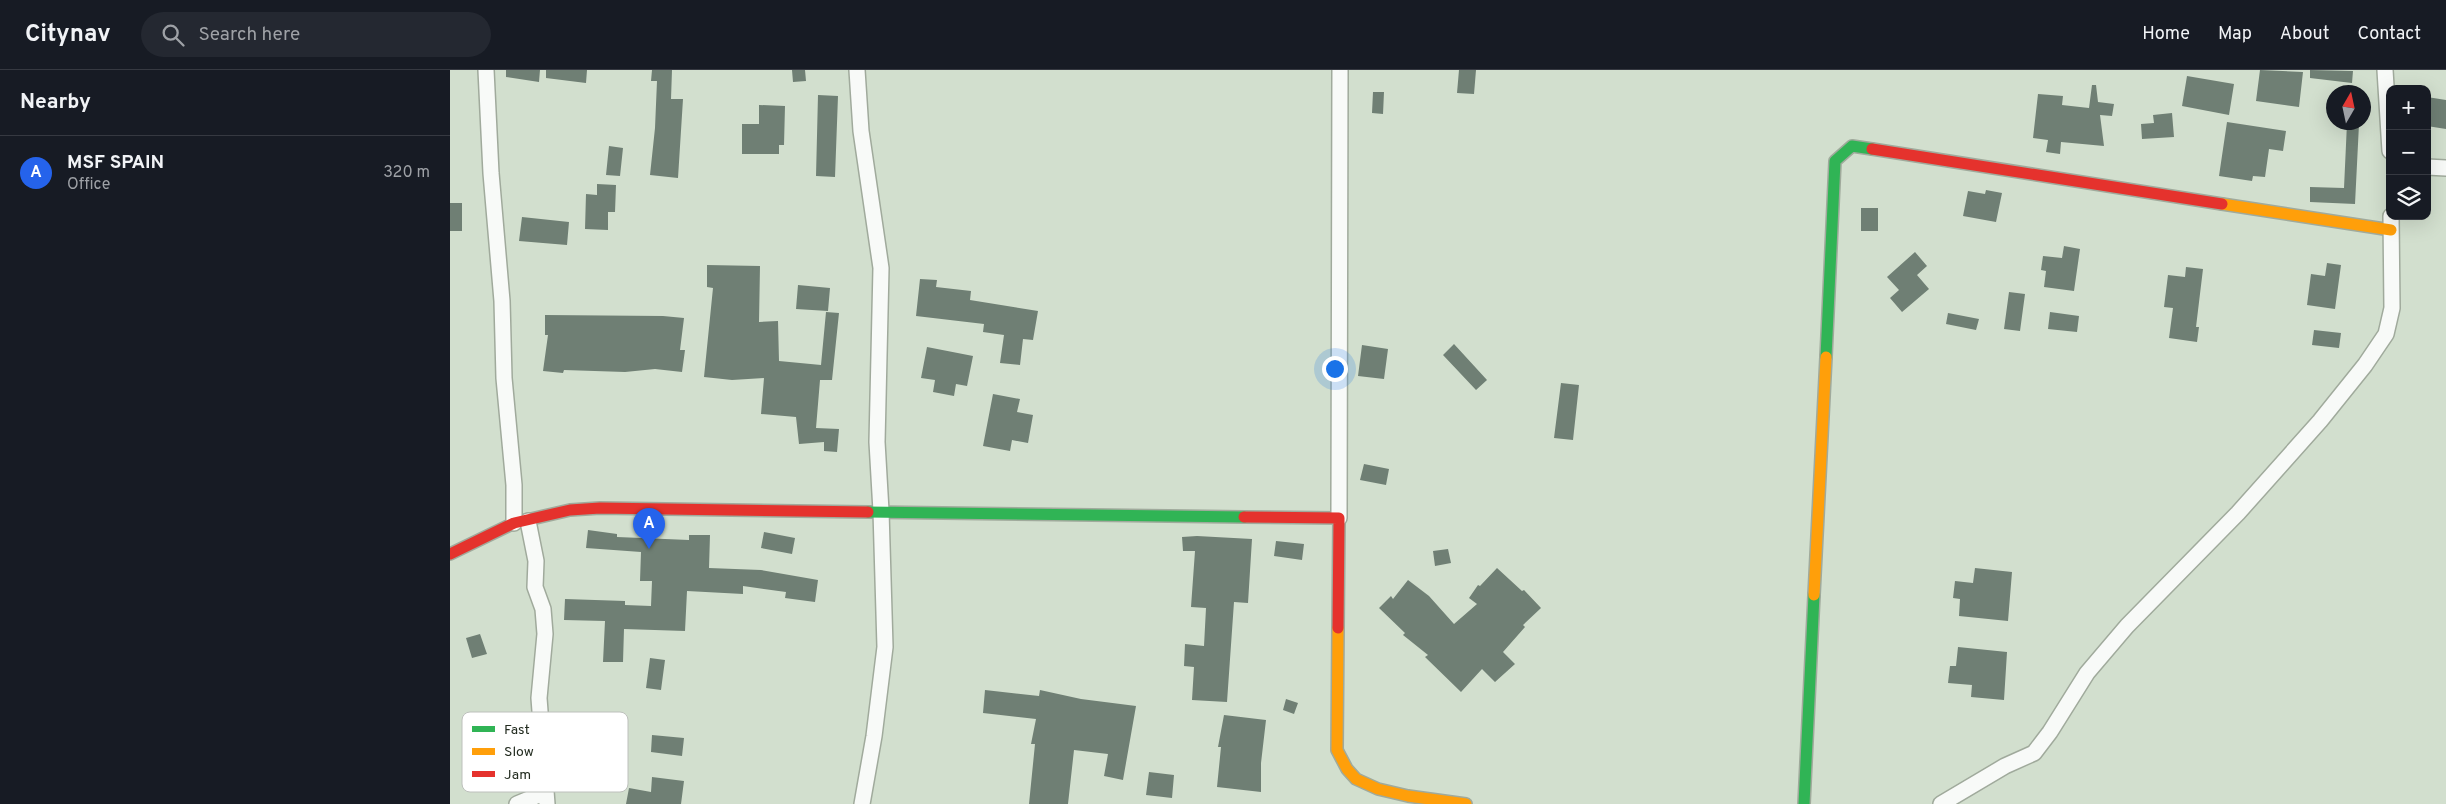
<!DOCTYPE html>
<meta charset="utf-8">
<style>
:root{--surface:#171b24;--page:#242831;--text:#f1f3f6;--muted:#9ea1a6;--line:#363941;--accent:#2563eb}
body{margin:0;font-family:Overpass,sans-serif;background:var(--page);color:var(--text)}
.controls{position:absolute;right:15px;top:15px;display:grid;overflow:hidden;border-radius:10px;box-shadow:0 5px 20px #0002}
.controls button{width:45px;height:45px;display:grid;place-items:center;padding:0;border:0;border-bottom:1px solid var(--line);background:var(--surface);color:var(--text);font:25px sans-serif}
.compass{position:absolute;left:1876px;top:15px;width:45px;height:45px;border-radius:50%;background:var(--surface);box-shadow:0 5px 20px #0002;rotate:9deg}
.you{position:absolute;left:884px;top:298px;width:18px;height:18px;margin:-12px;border:4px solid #fff;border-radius:50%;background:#1a73e8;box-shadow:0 0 0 8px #1a73e833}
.badge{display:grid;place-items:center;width:32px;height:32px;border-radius:50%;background:var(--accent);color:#fff;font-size:16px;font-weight:700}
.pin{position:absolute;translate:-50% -41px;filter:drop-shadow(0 1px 2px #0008)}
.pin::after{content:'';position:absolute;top:26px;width:18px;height:15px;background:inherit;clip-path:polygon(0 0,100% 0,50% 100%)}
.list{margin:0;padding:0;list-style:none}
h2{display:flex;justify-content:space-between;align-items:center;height:65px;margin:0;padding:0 20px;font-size:21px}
h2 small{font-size:16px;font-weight:400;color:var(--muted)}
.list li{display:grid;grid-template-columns:32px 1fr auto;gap:15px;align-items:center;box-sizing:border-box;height:75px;padding:0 20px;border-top:1px solid var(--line)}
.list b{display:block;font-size:19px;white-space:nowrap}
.list p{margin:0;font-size:16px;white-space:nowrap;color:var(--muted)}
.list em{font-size:16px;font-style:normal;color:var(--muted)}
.icon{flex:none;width:28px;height:28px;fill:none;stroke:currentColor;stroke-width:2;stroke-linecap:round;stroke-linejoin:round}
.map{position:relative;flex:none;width:1996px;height:734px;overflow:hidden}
header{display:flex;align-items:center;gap:30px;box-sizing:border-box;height:70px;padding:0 25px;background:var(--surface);border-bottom:1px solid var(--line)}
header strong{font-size:24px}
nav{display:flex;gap:28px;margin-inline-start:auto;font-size:18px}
.search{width:350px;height:45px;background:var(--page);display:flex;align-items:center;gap:12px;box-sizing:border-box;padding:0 18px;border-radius:28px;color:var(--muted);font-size:19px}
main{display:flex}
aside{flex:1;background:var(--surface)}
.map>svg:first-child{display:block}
.building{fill:#6f7f74}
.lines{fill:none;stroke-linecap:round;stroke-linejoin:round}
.street-casing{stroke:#a0aa9c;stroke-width:18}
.fast-casing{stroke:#a0aa9c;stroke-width:14}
.slow-casing{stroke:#a0aa9c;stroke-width:14}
.jam-casing{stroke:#a0aa9c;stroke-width:14}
.street{stroke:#f8faf8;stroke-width:15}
.fast{stroke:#30b455;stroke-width:11}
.slow{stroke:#ff9f0a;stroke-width:11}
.jam{stroke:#e5322d;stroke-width:11}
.key{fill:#fff;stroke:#bdc0bc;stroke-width:1}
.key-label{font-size:14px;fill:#232c20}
</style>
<header>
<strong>Citynav</strong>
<div class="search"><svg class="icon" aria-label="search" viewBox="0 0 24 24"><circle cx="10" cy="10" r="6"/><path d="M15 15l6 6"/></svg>Search here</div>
<nav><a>Home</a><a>Map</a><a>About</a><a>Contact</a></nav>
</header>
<main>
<aside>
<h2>Nearby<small></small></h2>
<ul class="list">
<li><span class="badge">A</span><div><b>MSF SPAIN</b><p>Office</p></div><em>320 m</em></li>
</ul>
</aside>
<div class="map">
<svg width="1996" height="734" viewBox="0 0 1996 734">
<rect width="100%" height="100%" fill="#d2dfce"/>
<path class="building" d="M56,0H90L89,12L56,7Z
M96,0H137L136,13L96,8Z
M202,0H222L221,29H233L228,108L200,105L205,58L207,11H201Z
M342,0H355L356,11L343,12Z
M1009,0H1026L1024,24L1007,23Z
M1810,0L1853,2L1849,37L1806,31Z
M1860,0L1903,1L1902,13L1860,8Z
M1737,6L1784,14L1779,45L1732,36Z
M1642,15H1646L1648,32L1664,34L1662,46L1650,45L1654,76L1611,72L1610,84L1596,82L1598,70L1583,68L1588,24L1613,26L1612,35L1639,38Z
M923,22H934L933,44L922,43Z
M368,25L388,26L385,107L366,106Z
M1977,27L1996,30V59L1977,56Z
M309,35L335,36L334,75H329V84H292V54H309Z
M1722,43L1724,67L1692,69L1691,54L1704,53L1703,45Z
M1777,52L1836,61L1833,81L1819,79L1815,107L1803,106L1802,111L1769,106Z
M1897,53L1909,54L1905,134L1860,132V117L1894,118Z
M159,76L173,78L170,106L156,105Z
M147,114L166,115L165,142H158V160L135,159L136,124L147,125Z
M1536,120L1552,123L1546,152L1513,146L1518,121L1535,124Z
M0,133H12V161H0Z
M1411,138H1428V161H1411Z
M72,147L119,152L117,175L69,171Z
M1614,176L1630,179L1624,221L1594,217L1596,201L1591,200L1593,186L1612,188Z
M1465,182L1477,196L1467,205L1479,219L1452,242L1440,228L1449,220L1437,207Z
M1877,193L1891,195L1885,239L1857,235L1861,204L1875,206Z
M257,195L310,196L309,252L328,251L329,291L371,295L376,242L389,243L382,310H370L366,358L389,359L387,382L374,381V372L349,374L346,347L311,344L314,308L282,310L254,307L263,218L257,217Z
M1736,197L1753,199L1746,257H1749L1747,272L1719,268L1723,238L1714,237L1718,205L1735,207Z
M470,209L487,210L486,217L521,221L520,230L588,241L583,270L573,269L570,295L550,293L554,265L533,262L534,254L466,246Z
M348,215L380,218L378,241L346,239Z
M1559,222L1575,224L1570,261L1554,259Z
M1600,242L1629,246L1627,262L1598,259Z
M1498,243L1529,249L1526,260L1496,254Z
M95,245L213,246L234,248L230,280H235L232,302L205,299L175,302L114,300L113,303L93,301L98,265H95Z
M1864,260L1891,263L1889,278L1862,275Z
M1004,274L1037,310L1026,320L993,285Z
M912,275L938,279L934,309L908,306Z
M477,277L523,286L517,316L506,314L504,326L483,322L485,310L471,308Z
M1111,313L1129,315L1123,370L1104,368Z
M543,324L570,329L567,342L583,345L578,373L562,370L560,381L533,376Z
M914,394L939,399L936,415L910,410Z
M138,460L167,464V467L239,470V465H260L259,498L311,500L368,510L365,532L335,528L336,522L293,516V524L237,521L235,561L174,559L173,592H153L155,551L114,550L115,529L175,531V535L201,536L202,511H190L191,482L136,478Z
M314,462L345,468L342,484L311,478Z
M747,466L802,469L798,533L784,532L777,632L742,630L744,597L734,596L735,574L754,576L756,538L741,537L745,481H733L732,467Z
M826,471L854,474L852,490L824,486Z
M998,479L1001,493L985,496L983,481Z
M1047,498L1072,521L1074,520L1091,538L1073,555L1075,557L1053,582L1065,594L1045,612L1032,599L1011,622L975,587L978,585L953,565L955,563L929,538L941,526L943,529L958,510L979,526L1004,554L1027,534L1019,528L1028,515L1030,516Z
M1525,498L1562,502L1558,551L1509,546L1510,529L1503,528L1505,511L1523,513Z
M30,564L37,584L22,588L16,568Z
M1508,577L1557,582L1554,630L1521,627L1522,615L1498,613L1500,596H1506Z
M200,588L215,590L211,620L196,618Z
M535,620L589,626L590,620L631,629L686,636L673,710L654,706L658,684L624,680L618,734H579L585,674H581L586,649L533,643Z
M836,629L848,633L844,644L833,640Z
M774,645L816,650L811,693V722L767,717L771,677H768Z
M202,665L234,668L232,686L201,682Z
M699,702L724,705L722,728L696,725Z
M202,707L234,711L231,734H176L179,718L201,722Z"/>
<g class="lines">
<defs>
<path id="street" d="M36,0L41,103L52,231L54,308L64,415V453
M407,0L411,61L431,198L427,372L431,441L435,577L424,666L412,734
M1935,0L1940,81
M1977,97L1996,98
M889,448L890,0
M78,451L86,491L85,517L93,539L95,564L89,628L97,734
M67,734L96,722
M1491,734L1555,696L1584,683L1600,662L1637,603L1677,556L1788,443L1870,351L1915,295L1936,264L1942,238L1941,146"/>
<path id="fast" d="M1376,287L1385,91L1402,76L1422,79
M418,442L794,447
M1354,734L1364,525"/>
<path id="slow" d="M1772,134L1941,160
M1364,525L1376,287
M888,558L887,680L897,699L906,709L928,719L958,726L1016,734"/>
<path id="jam" d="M1422,79L1772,134
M794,447L889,448L888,558
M0,484L64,453L120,440L150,438L418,442"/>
</defs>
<use href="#street" class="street-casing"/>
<use href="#fast" class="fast-casing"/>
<use href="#slow" class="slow-casing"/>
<use href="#jam" class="jam-casing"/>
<use href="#street" class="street"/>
<use href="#fast" class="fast"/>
<use href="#slow" class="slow"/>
<use href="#jam" class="jam"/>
</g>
<rect x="12" y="642" width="166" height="80" rx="8" class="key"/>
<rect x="22" y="656" width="23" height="6" fill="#30b455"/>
<rect x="22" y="678" width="23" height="7" fill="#ff9f0a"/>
<rect x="22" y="701" width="23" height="6" fill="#e5322d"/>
<g class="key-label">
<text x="54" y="664">Fast</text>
<text x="54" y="686">Slow</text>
<text x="54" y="709">Jam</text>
</g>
</svg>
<div class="controls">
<button>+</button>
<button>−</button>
<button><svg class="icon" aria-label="layers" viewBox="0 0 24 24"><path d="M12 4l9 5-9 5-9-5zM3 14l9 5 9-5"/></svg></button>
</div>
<svg class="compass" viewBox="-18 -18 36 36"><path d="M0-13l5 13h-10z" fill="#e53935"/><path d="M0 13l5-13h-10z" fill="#9ea1a6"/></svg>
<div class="you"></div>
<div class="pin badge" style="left:199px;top:479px">A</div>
</div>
</main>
